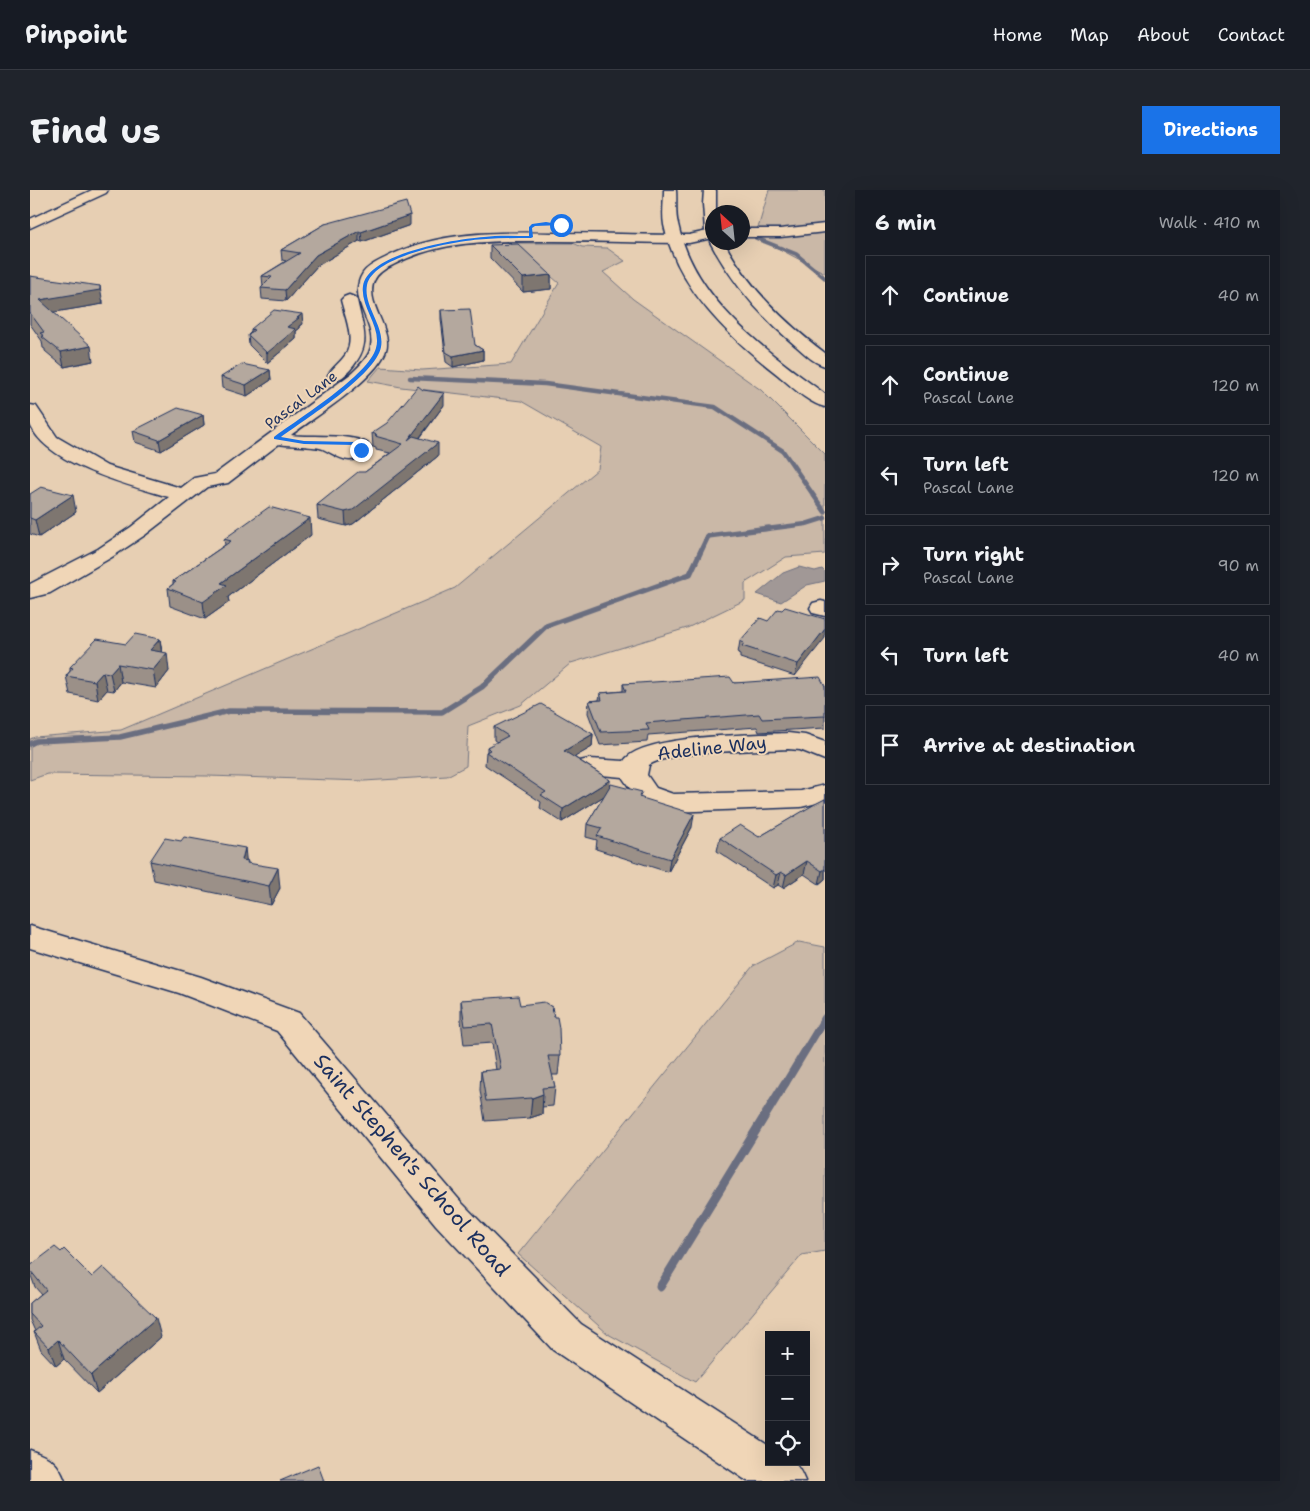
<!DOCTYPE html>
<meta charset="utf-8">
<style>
:root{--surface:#171b24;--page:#20242c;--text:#f1f3f6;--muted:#9ea1a6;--line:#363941;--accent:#1a73e8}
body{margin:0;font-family:"Shantell Sans",sans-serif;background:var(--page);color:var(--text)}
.controls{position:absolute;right:15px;bottom:15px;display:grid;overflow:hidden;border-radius:0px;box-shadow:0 5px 20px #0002}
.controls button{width:45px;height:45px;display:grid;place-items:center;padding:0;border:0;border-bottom:1px solid var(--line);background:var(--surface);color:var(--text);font:25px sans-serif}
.compass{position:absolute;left:675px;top:15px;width:45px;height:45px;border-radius:50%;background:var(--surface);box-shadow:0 5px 20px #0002;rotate:333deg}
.stop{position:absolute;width:15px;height:15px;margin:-11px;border:4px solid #1a73e8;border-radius:50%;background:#fff}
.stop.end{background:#1a73e8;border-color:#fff;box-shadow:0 1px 5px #0008}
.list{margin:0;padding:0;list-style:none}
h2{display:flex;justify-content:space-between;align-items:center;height:65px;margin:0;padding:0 20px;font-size:21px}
h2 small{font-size:16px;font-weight:400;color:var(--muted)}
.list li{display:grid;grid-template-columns:32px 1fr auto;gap:15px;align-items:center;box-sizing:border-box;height:80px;margin:0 10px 10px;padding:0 10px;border:1px solid var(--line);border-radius:0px}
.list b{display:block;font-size:19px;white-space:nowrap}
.list p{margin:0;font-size:16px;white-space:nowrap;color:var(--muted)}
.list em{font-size:16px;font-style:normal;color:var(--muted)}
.icon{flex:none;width:28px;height:28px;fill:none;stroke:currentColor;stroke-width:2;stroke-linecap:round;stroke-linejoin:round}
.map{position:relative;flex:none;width:795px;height:1291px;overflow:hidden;border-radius:0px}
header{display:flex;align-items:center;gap:30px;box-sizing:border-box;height:70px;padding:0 25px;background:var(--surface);border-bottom:1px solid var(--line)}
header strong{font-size:24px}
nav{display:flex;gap:28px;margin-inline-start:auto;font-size:18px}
.intro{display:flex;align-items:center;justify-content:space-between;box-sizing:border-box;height:120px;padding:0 30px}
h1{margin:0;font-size:35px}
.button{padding:12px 22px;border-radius:0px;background:var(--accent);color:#fff;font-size:18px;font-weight:700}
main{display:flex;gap:30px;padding:0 30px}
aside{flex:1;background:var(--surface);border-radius:0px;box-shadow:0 5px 20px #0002}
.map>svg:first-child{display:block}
.green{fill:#cab8a7;stroke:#727482}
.water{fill:#a19896;stroke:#6b6e80}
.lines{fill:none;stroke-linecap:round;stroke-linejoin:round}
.stream-far4{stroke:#6b6e80;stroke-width:4}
.stream-far3{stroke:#6b6e80;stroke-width:4.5}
.stream-far2{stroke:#6b6e80;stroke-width:5.5}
.stream-far1{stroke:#6b6e80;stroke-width:8}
.stream{stroke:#6b6e80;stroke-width:9}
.minor-casing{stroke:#1b2f5e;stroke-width:3}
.highway-casing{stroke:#1b2f5e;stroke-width:3}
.minor{fill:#f0d6b7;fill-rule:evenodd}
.highway{fill:#f0d6b7;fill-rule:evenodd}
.wall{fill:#9b9088;stroke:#1b2f5e}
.shaded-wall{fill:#7e766f;stroke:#1b2f5e}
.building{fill:#b4a89e;stroke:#1b2f5e}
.route{fill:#1a73e8}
.labels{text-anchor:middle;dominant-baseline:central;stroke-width:4;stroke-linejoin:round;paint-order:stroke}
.far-street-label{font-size:15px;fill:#1b2f5e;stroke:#f0d6b7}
.street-label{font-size:18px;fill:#1b2f5e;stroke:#f0d6b7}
.near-street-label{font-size:21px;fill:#1b2f5e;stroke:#f0d6b7}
</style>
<header>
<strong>Pinpoint</strong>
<nav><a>Home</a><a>Map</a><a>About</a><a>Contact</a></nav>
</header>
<div class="intro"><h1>Find us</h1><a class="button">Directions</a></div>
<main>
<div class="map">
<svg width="795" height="1291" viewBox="0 0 795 1291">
<rect width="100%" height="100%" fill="#e7cfb3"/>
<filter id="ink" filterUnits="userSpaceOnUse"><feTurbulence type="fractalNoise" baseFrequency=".02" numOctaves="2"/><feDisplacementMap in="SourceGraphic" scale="10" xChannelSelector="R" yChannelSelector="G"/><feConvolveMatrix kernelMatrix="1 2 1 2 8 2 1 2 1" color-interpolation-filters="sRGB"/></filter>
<g filter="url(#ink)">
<path class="green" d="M739,0H795V83L723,45L729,35Z
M478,53H543L552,57L577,58L595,71L573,82L603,109L731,200L795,264V364L756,367L715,393V410L657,438L541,473L491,515L438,536L436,576L417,586L334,591L178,586L17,584L0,590V549L5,547L91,540L425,398L568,279L571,257L491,211L371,197L338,191L350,177L392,180L481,174L529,93L489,59Z
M769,752L795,757V1061L772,1065L665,1192L578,1144L488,1064L723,776Z"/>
<path class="water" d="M769,377L785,381L792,379L795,382V391L777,395L751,412L727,404L753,383Z"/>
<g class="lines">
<path class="stream-far4" d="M726,48L766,64L795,88"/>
<path class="stream-far3" d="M380,188L515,194L685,217L753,261L795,322
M729,340L776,334L795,328"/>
<path class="stream-far2" d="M0,554L6,551L90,547L199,521L412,522L452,497L516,436L660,384L678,346L739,338"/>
<path class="stream-far1" d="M755,894L795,828"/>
<path class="stream" d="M630,1097L755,893"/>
<defs>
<path id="minor" d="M62,0H78L76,3L0,38V29Z
M795,34V42L750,47H712V39H750Z
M682,40V48L659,53C614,53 568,51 523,51C469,51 412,49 363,75C356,78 347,83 344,91C337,108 351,126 355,142C357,148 358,154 356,160C348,188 285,227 261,245C280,248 331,242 341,257L338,265C315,275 312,268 293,259C287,256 259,256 249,254L198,293L177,297L115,345L82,367L20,403L0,408V394L68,359L101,337L139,307C101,296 15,274 0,234C0,229 0,220 0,215L6,216L27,247L77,276L151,298L164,288L185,284L322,183C328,177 335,171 339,163C351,136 315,111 333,83C338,76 347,72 355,68C406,41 466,42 522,43C568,43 613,45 659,45Z
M319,105L324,107L327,110C333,140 343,154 320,180C313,187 310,191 300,189L298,185C303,177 311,172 316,164C325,148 315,127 311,110L314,107Z
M791,411L795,412V426L783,423L780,418L783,413Z
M758,543L775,545L795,552V570L770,560L758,559C726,561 642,560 619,575L617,585L626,598L643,604L771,601L795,595V611L771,617L640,622L608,610L592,587L550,583L546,577L550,571L559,569L594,571C611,544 725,545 758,543Z
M0,736L171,787L269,823L432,1013L551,1134L739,1256V1272C762,1272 765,1267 775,1291H717L523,1160L406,1035L247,841L149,803L0,758Z
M0,1260C20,1268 27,1270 35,1291H0Z"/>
<path id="highway" d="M634,0H646C647,11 645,24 648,34C664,110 736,161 795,204V217C778,213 761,196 748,185C699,147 647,98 634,35C632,24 634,11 634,0Z
M674,0H686V22H682V45L675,41L673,14Z
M682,49V52H694C719,98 754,132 795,163V176C784,173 775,164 766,156C731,127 702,93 680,52Z"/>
</defs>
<use href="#minor" class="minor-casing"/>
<use href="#highway" class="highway-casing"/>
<use href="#minor" class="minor"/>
<use href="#highway" class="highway"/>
</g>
<path class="wall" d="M295,34L380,35L332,52L329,51L287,76L256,111L232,109L231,98L233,97L232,86L256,71L252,70L251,60Z
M460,55L521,85V99L493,102L460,68Z
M0,86L73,110V114L24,122L63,171L34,177L15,161V159L13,158L12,151L0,134Z
M411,120L445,155L453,160V170L423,177L416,172L411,129Z
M273,134L270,136V138L266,141V149L237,173L219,155L218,145L221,142V139Z
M240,180L241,190L217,206L192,198L191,187Z
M414,215L390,248L408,266L323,334L316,336L288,329L287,315L335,282L360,263L346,260V258L343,257L342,243Z
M173,225L174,235L131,261L105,252L103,241Z
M0,304L46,322L9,347L0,344Z
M281,345L198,407L199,412L175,429L140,416L138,398L143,394V391L195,355L194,349Z
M795,429L765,486L710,468V464L708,463L710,451L738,431Z
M130,449L132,462L139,481L126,498L91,492L84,501L77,500L68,510L40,504L36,486L40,481V477L96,454Z
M704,493L795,496V538L729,542L727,537L618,545L617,552L570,555L558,523L559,511L569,510L570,503L593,501V494Z
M464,537L563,544L562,557L544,567L580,590L579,597L611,608L662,637L638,682L566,659L567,650L556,647L557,634L574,606L532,632L510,618L511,612L455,575L456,562H457V557L467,552L464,550Z
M795,609V689L789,694L774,684L753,698L748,695L743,698L687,661L690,648L729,647Z
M217,670L218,673L250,698L241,715L124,690L120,671Z
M431,810L490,815L530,866L528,885H522L525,897L523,916L512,917V924L500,928L455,931L450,900L451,881L466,880L462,853L434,855L431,830Z
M31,1062L62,1087L131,1147L67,1203L34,1169L26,1176L11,1160L4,1142L5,1141L4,1139L0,1130V1113L11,1104L5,1097L0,1083V1076Z"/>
<path class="shaded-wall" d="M380,25V35L332,52L331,42Z
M329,41V51L287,76L256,111L255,100L286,65Z
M521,85V99L493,102V88Z
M70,96L73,114L13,124L10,110Z
M272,124L273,134L270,136V138L266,141V149L237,173V163L257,137Z
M61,156L63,171L34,177L31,162Z
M453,160V170L423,177V166Z
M240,180L241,190L217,206L216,195Z
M414,203V215L378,263V250Z
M173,225L174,235L131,261L129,250Z
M408,253V266L323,334L316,336L315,322Z
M43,305L46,322L9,347L5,330Z
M280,328L281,345L198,407L199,412L175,429L173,412L191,393Z
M795,439V448L765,486L768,474Z
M130,449L132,467L120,460Z
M137,463L139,481L126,498L123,480Z
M88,474L91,492L84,501L80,483Z
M73,482L77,500L68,510L65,491Z
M563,544L562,557L533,574L534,561Z
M580,590L579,603L532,632L533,619Z
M664,624L662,637L638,682L640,669Z
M215,658L217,677L212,670Z
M777,671L774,684L753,698L756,685Z
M248,678L250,698L241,715L239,696Z
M795,679V689L789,694L792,681Z
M751,682L748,695L743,698L746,685Z
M513,904L512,924L500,928L502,908Z
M126,1128L131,1147L67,1203L61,1185Z
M28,1150L34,1169L26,1176L19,1158Z"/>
<path class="building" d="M376,12L380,25L331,42L329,41L286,65L255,100L231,98L242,87L232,86L270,63L251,60L295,34Z
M488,54L521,85L493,88L460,55Z
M0,86L70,96V100L10,110L61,156L31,162L12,147L14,146L10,143L14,142L0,123Z
M440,119L445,155L453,160L423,166L416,162L411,120Z
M244,120L272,124L267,128H269L257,137L266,139L237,163L218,145L224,140L221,139Z
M212,174L240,180L216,195L191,187Z
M388,196L393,200L414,203L378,250L383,246L408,253L323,320L315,322L287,315L328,282H335L373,254L345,246L347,245L342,243L357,233Z
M148,218L173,225L129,250L103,241Z
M11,297L43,305L5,330L0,328V304Z
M239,317L280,328L191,393L197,395L173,412L138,398L146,392L143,391L201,351L194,349Z
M755,417L795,429V439L768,474L712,456L714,453L710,451L730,428L738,431L748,419L752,420Z
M105,444L130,449L120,460L137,463L123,480L88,474L80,483L73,482L65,491L36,486L43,478L40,477L67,449L96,454Z
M700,487L704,493L790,487L795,496V526L732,529L729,524L616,533L619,540L571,542L559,511L572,510L570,503L596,501L593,494Z
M511,514L563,544L534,561L580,590L533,619L511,605L516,602L456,562L460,560L457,557L478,546L464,537Z
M581,594L612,602L609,607L664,624L640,669L567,646L572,638L557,634Z
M795,609V679L792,681L777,671L756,685L751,682L746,685L690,648L710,635L729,647L785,614Z
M154,647L215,658L212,670L218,671L217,673L248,678L239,696L120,671L135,648L151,651Z
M488,806L490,815L514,812L522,817L524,827H527L529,838L530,866H518L525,897L512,898L513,904L502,908L456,911L451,881L471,879L462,834L435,836L431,810Z
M25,1057L31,1062L34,1059L62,1087L73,1077L126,1128L61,1185L28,1150L19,1158L4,1142L11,1136L0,1124V1113L16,1100L0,1080V1076Z
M288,1275L294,1291H250Z"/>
</g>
<path class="route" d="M516,32L533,35L505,36L502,38L503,47L501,48C486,48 471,48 456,49C429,50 343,65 337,95C333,116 355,136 351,157C346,185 274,230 251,247L274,251L326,252L334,256V260L329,262V258L325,255L274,254L244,249V247C268,229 339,185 346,158C352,137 330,117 333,96C338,63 426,49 454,47C468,45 484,46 499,46V37L502,34Z"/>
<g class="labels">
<g class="far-street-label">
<text transform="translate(271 210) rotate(-37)">Pascal Lane</text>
</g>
<g class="street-label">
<text transform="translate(682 558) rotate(-6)">Adeline Way</text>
</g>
<g class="near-street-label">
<text transform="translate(382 975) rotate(49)">Saint Stephen's School Road</text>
</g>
</g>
</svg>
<div class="controls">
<button>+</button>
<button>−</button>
<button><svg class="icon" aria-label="locate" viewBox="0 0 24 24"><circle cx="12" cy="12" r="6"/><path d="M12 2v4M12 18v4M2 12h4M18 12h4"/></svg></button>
</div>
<svg class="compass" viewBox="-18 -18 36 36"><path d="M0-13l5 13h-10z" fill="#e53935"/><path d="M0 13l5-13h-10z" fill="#9ea1a6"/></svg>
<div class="stop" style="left:531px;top:35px"></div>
<div class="stop end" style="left:331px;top:260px"></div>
</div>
<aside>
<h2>6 min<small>Walk · 410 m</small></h2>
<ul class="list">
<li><svg class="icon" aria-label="ahead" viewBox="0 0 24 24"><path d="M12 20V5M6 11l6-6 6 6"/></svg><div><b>Continue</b></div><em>40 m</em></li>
<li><svg class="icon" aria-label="ahead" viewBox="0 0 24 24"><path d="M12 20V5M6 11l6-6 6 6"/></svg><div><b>Continue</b><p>Pascal Lane</p></div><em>120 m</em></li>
<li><svg class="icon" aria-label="left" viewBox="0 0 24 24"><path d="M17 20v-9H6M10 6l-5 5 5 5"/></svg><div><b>Turn left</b><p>Pascal Lane</p></div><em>120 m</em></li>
<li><svg class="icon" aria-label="right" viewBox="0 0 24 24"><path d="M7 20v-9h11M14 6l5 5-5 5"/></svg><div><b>Turn right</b><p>Pascal Lane</p></div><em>90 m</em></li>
<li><svg class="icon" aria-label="left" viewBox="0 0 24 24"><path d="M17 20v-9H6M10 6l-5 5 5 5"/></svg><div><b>Turn left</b></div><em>40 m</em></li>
<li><svg class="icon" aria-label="arrive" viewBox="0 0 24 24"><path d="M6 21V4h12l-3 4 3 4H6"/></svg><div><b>Arrive at destination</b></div></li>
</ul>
</aside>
</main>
